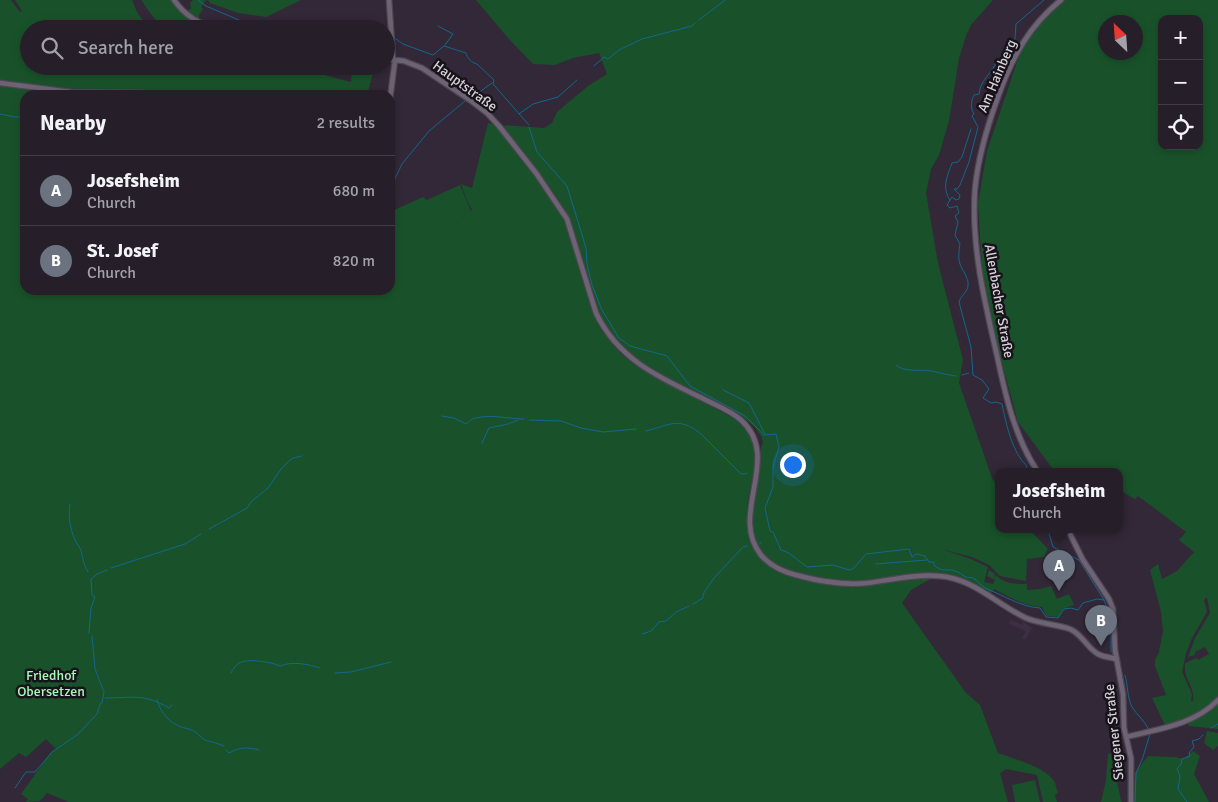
<!DOCTYPE html>
<meta charset="utf-8">
<style>
:root{--surface:#261e29;--page:#322b35;--text:#f1f3f6;--muted:#a4a2a8;--line:#423c46;--accent:#ea580c}
body{margin:0;font-family:Signika,sans-serif;background:var(--page);color:var(--text)}
.controls{position:absolute;right:15px;top:15px;display:grid;overflow:hidden;border-radius:10px;box-shadow:0 2px 8px #0003}
.controls button{width:45px;height:45px;display:grid;place-items:center;padding:0;border:0;border-bottom:1px solid var(--line);background:var(--surface);color:var(--text);font:25px sans-serif}
.compass{position:absolute;left:1098px;top:15px;width:45px;height:45px;border-radius:50%;background:var(--surface);box-shadow:0 2px 8px #0003;rotate:335deg}
.you{position:absolute;left:792px;top:464px;width:18px;height:18px;margin:-12px;border:4px solid #fff;border-radius:50%;background:#1a73e8;box-shadow:0 0 0 8px #1a73e833}
.badge{display:grid;place-items:center;width:32px;height:32px;border-radius:50%;background:var(--accent);color:#fff;font-size:16px;font-weight:700}
.pin{position:absolute;translate:-50% -41px;filter:drop-shadow(0 1px 2px #0008)}
.pin::after{content:'';position:absolute;top:26px;width:18px;height:15px;background:inherit;clip-path:polygon(0 0,100% 0,50% 100%)}
.popup{position:absolute;left:995px;top:468px;width:128px;height:65px;box-sizing:border-box;display:grid;place-content:center;border-radius:10px;background:var(--surface);filter:drop-shadow(0 1px 4px #0005);font-size:16px;white-space:nowrap;color:var(--muted)}
.popup b{font-size:19px;color:var(--text)}
.popup::after{content:'';position:absolute;left:50%;top:100%;margin-left:-10px;border:10px solid transparent;border-top-color:var(--surface)}
.list{margin:0;padding:0;list-style:none}
h2{display:flex;justify-content:space-between;align-items:center;height:65px;margin:0;padding:0 20px;font-size:21px}
h2 small{font-size:16px;font-weight:400;color:var(--muted)}
.list li{display:grid;grid-template-columns:32px 1fr auto;gap:15px;align-items:center;box-sizing:border-box;height:70px;padding:0 20px;border-top:1px solid var(--line)}
.list b{display:block;font-size:19px;white-space:nowrap}
.list p{margin:0;font-size:16px;white-space:nowrap;color:var(--muted)}
.list em{font-size:16px;font-style:normal;color:var(--muted)}
.icon{flex:none;width:28px;height:28px;fill:none;stroke:currentColor;stroke-width:2;stroke-linecap:round;stroke-linejoin:round}
.map{position:relative;flex:none;width:1218px;height:802px;overflow:hidden}
.search{position:absolute;background:var(--surface);box-shadow:0 2px 8px #0003;left:20px;top:20px;width:375px;height:55px;display:flex;align-items:center;gap:12px;box-sizing:border-box;padding:0 18px;border-radius:28px;color:var(--muted);font-size:19px}
.panel{position:absolute;background:var(--surface);box-shadow:0 2px 8px #0003;left:20px;top:90px;width:375px;height:205px;border-radius:15px}
.map>svg:first-child{display:block}
.built{fill:#3d2f43}
.green{fill:#19522a;fill-rule:evenodd}
.lines{fill:none;stroke-linecap:round;stroke-linejoin:round}
.stream{stroke:#13678e;stroke-width:1}
.secondary-casing{stroke:#4e4652;stroke-width:7}
.secondary{stroke:#6e6374;stroke-width:4.5}
.labels{text-anchor:middle;dominant-baseline:central;stroke-width:5;stroke-linejoin:round;paint-order:stroke}
.street-label{font-size:14px;fill:#d5cfd8;stroke:#18131a}
.park-label{font-size:14px;fill:#a4fbb6;stroke:#18131a}
</style>
<div class="map">
<svg width="1218" height="802" viewBox="0 0 1218 802">
<rect width="100%" height="100%" fill="#322837"/>
<path class="built" d="M1011,620L1023,625L1022,621L1032,628L1025,640L1022,638L1026,631L1009,624Z"/>
<path class="green" d="M0,0H11L20,12L22,11L15,0H132L137,12L145,23L153,20L165,29H29V66H290L351,82L352,69L373,73L367,95H25V290H246L254,294L259,290H390V212L423,197L427,200L460,185L471,211L445,232L472,210L466,198L461,184L472,188L488,123L496,125L531,170L555,204L565,222L592,311L602,331L621,354L638,367L733,418C774,448 746,478 747,516C748,605 875,584 932,578L911,590L902,603L966,693L980,705L998,753C1013,759 1044,766 1054,781C1056,784 1056,789 1058,792L1055,795L1057,802H1043L1037,775L1006,769L1000,773L1008,802H69L47,793L40,801L26,802L28,799L21,794L51,752L56,749L46,739L26,757L19,753L0,769Z
M141,0H171L177,9L189,20L184,29C157,29 156,20 141,0Z
M193,0H206L201,7L203,9L199,15V20L186,12L191,8L190,3Z
M208,0H301L266,17L238,13L210,3Z
M476,0H993L971,25L966,36L959,58L949,121L939,155L931,169L926,193L938,263L963,360L959,383L992,478L999,488V530H1030L1048,549L1044,557L1027,559L1026,581L1000,576L989,565L972,557L941,549L971,559L988,567L984,582L993,584L995,580L987,576L989,570L995,574L994,579L996,575C1004,584 1015,584 1027,584V590L1041,589L1051,586L1057,599L1069,594L1074,605L1063,609L1059,617L1046,616L1042,607C1023,606 1010,597 994,589L990,594C973,584 955,573 934,573C911,573 888,580 866,581C830,582 765,578 753,536C750,522 752,508 755,494C756,485 759,477 760,468C761,458 759,451 763,442C761,434 755,426 748,421C739,414 727,410 717,405C687,390 654,376 628,354C587,319 588,262 567,216C553,186 525,156 504,130L505,125L544,128L552,123L557,112L588,86L607,74L599,53L573,58L555,65L533,64L508,38Z
M1064,0H1218V698C1202,712 1186,720 1165,725L1152,698L1166,695L1155,666V660L1159,652L1163,631L1161,612L1150,570L1158,564L1162,579L1177,571L1194,552L1179,540L1186,532L1138,496L1135,499L1119,490V472H1055L1018,422L995,337L982,267L978,203L987,151L1022,47L1038,24ZM1162,19H1199V146H1162ZM1106,22H1136V52H1106ZM1207,597L1210,613L1195,638L1188,657L1195,655V652L1205,647L1209,654L1198,660L1197,658L1185,663C1183,680 1195,685 1193,701H1191L1192,694L1182,672L1186,653L1192,638L1207,612L1204,600Z
M1218,704V729L1189,726L1187,723L1198,718Z
M1207,731L1218,733V746L1213,750L1204,743Z
M1193,751L1200,756L1194,774L1209,802H1134L1135,773L1148,756L1174,757L1184,759Z
M1123,752L1117,781L1121,801L1122,802H1101L1106,780L1108,754Z
M1035,780L1040,802H1015L1012,785Z"/>
<g class="lines">
<path class="stream" d="M198,0L206,6L260,29
M699,20L725,0
M438,26L453,34L445,45
M393,37L403,44L433,55L444,46L466,53C467,58 472,63 477,64L494,80L493,84L529,125
M594,66L604,57L608,59L619,50L642,39L692,26L695,23
M471,98L492,83
M0,114L15,117H25
M519,114L533,104L558,97L577,80
M529,127L537,152L567,186L586,248L587,264L592,285L602,310L619,338L630,346L667,356L690,386L745,416L764,435L776,434L779,447L773,467V487L765,508L770,531L773,532L781,550L789,553L807,567L833,565L849,570L853,569L866,554L909,549L912,557L916,554L925,556L929,562H934V565C942,573 947,568 955,571C959,572 962,575 966,577C968,578 971,577 973,578C978,580 981,586 985,588C1003,595 1021,607 1040,608L1046,617L1058,618L1064,609L1071,608L1078,610L1083,603L1097,599L1104,600
M390,187L392,185L402,164L429,131L465,101
M950,200C941,187 948,175 952,163L958,162L962,157L971,129
M896,365C904,373 921,369 932,371C940,373 948,375 956,376
M962,375L969,373
M723,390L749,403L765,434
M442,416L454,418L466,424C469,422 472,418 476,418C492,414 508,419 524,419
M529,420L561,421L581,428L603,432L636,429
M646,431C670,425 679,416 701,434L741,474H745L747,473
M482,443L489,428L508,424L518,420
M1024,472L1027,466C1012,453 1006,423 1002,404L996,402L991,403L983,398L989,389L982,380L973,375L971,347L959,302C961,295 968,292 968,285C969,278 962,270 960,264C958,258 959,249 960,244L955,235L958,222L955,216L959,213L957,206L950,208L947,205L952,197L956,200L959,199L960,195L954,189H957L960,185L969,162L978,127L972,116L974,114C970,107 971,101 974,95L979,94C980,81 991,74 996,63L1002,64L1003,56L1015,39L1016,24L1044,0
M70,504C68,516 70,529 75,540C77,544 81,548 82,554C83,560 84,565 88,572
M209,529L247,508L252,501L268,488L281,469L290,460L293,458L302,456
M1048,530L1053,547L1079,560L1104,600L1111,618V652
M760,543H761
M876,564L927,560
M111,568L185,544L201,534
M693,604L703,598V594L714,578L743,547L747,546
M89,633L91,608L95,597L92,595L91,579L97,574L107,570
M642,634L651,631L659,622L666,621L676,612L689,606
M231,673C233,669 236,665 239,663C247,658 272,662 280,666C292,661 308,664 320,668
M335,673L351,672L391,662
M1125,675C1128,685 1127,697 1132,707C1137,715 1145,721 1149,730
M105,698C132,698 144,693 169,708L172,705
M157,700C160,710 167,721 177,725C181,728 187,728 192,730C197,732 200,737 205,740C211,742 217,743 224,746
M1211,728L1218,724
M226,750L229,753C240,747 247,747 259,750
M15,788L26,772H35L52,752L77,735L97,714L100,704L102,703L104,692L95,669L92,636
M1135,802L1136,773L1142,760L1150,734
M1187,802L1178,789L1180,776L1177,769L1181,764L1182,759L1190,756L1189,753L1194,747L1192,741L1199,739L1203,735"/>
<defs>
<path id="secondary" d="M174,0C185,16 199,24 219,29
M389,0L393,59
M386,59L404,61L422,68L470,100L487,113L499,126L536,173L567,219L596,313C618,359 658,377 702,398C715,405 730,410 741,420C783,458 728,514 761,555C771,567 786,573 800,576C822,582 845,585 867,583C891,580 915,574 939,576C973,578 996,604 1026,618C1040,624 1056,624 1070,629C1082,634 1087,648 1098,654C1103,657 1110,657 1116,659
M0,83L71,92L142,93L153,95
M390,99L395,60
M1038,472C1014,437 1005,393 996,351C984,299 971,244 975,189C978,157 988,124 999,94C1013,56 1029,26 1061,0
M1068,530L1083,560L1109,599L1113,609L1115,650L1123,694L1124,728L1131,758V802
M1126,737C1158,729 1194,725 1218,700"/>
</defs>
<use href="#secondary" class="secondary-casing"/>
<use href="#secondary" class="secondary"/>
</g>
<g class="labels">
<g class="street-label">
<text transform="translate(997 76) rotate(-67)">Am Hainberg</text>
<text transform="translate(465 86) rotate(36)">Hauptstraße</text>
<text transform="translate(999 301) rotate(80)">Allenbacher Straße</text>
<text transform="translate(1114 732) rotate(-96)">Siegener Straße</text>
</g>
<g class="park-label">
<text x="51" y="675">Friedhof<tspan x="51" dy="16">Obersetzen</tspan></text>
</g>
</g>
</svg>
<div class="controls">
<button>+</button>
<button>−</button>
<button><svg class="icon" aria-label="locate" viewBox="0 0 24 24"><circle cx="12" cy="12" r="6"/><path d="M12 2v4M12 18v4M2 12h4M18 12h4"/></svg></button>
</div>
<svg class="compass" viewBox="-18 -18 36 36"><path d="M0-13l5 13h-10z" fill="#e53935"/><path d="M0 13l5-13h-10z" fill="#a4a2a8"/></svg>
<div class="you"></div>
<div class="pin badge" style="left:1059px;top:591px;background:#6b7280">A</div>
<div class="popup"><b>Josefsheim</b>Church</div>
<div class="pin badge" style="left:1101px;top:646px;background:#6b7280">B</div>
<div class="search"><svg class="icon" aria-label="search" viewBox="0 0 24 24"><circle cx="10" cy="10" r="6"/><path d="M15 15l6 6"/></svg>Search here</div>
<section class="panel">
<h2>Nearby<small>2 results</small></h2>
<ul class="list">
<li><span class="badge" style="background:#6b7280">A</span><div><b>Josefsheim</b><p>Church</p></div><em>680 m</em></li>
<li><span class="badge" style="background:#6b7280">B</span><div><b>St. Josef</b><p>Church</p></div><em>820 m</em></li>
</ul>
</section>
</div>
